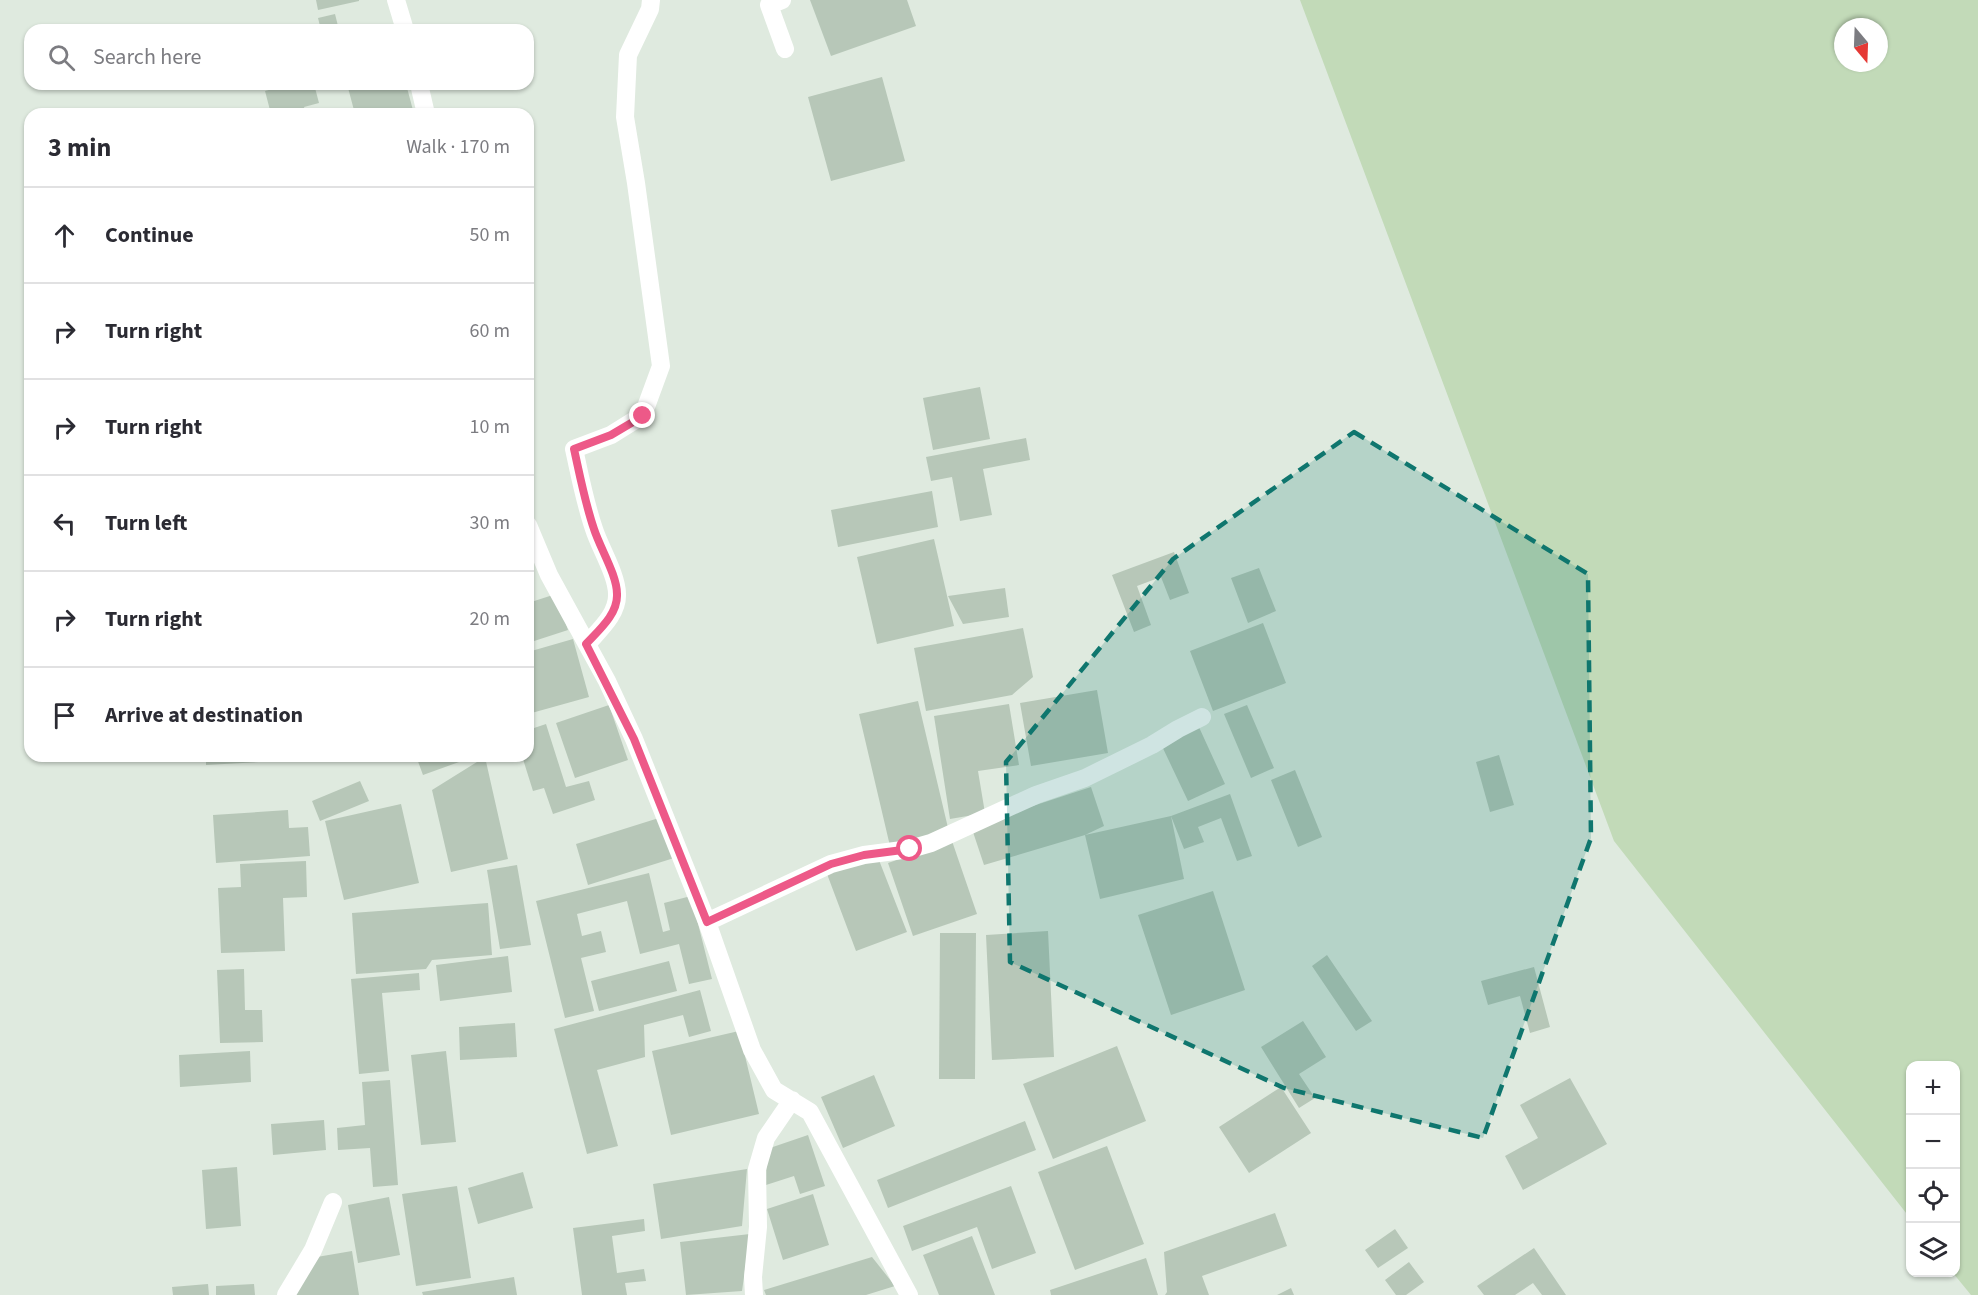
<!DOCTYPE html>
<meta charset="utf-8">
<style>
:root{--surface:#fff;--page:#f2f2f3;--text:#2b2b33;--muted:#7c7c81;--line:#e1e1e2}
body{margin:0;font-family:"Source Sans 3",sans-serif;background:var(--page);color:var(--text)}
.controls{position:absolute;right:18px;bottom:18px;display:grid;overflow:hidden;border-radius:12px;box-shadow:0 2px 4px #0004}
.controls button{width:54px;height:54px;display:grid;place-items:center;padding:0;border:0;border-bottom:2px solid var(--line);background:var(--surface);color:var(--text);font:30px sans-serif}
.compass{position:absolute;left:1834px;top:18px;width:54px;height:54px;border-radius:50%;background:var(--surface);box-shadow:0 2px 4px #0004;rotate:161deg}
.stop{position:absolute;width:18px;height:18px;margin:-14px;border:4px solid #ed5988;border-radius:50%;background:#fff}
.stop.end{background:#ed5988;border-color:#fff;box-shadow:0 2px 6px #0008}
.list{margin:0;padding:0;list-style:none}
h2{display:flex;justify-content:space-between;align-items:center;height:78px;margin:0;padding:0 24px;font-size:26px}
h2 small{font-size:20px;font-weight:400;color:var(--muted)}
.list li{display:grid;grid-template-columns:39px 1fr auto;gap:18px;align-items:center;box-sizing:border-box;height:96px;padding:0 24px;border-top:2px solid var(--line)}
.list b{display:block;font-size:22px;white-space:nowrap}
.list em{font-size:20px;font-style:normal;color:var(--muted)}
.icon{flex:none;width:33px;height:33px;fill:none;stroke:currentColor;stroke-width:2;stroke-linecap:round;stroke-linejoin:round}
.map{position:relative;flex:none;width:1978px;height:1295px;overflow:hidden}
.search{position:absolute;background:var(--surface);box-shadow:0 2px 4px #0004;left:24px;top:24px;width:510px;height:66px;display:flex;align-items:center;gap:15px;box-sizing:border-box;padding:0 21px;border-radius:18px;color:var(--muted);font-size:22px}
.panel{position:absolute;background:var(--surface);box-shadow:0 2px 4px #0004;left:24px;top:108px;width:510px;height:654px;border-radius:18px}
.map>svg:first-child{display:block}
.green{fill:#c2dab8;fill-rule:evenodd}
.building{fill:#b7c7b8}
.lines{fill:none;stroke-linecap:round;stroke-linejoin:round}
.street{stroke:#fff;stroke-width:18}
.route{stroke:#ed5988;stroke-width:8}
.marked{fill:#0f766e;fill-opacity:0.2;stroke:#0f766e;stroke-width:4.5;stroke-dasharray:12 8;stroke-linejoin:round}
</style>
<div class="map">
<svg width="1978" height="1295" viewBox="0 0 1978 1295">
<rect width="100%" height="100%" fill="#dfeadf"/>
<path class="green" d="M1300,0H1978V1295H1971L1953,1273L1956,1272V1066H1910V1218L1614,841ZM1843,27H1879V63H1843Z"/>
<path class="building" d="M316,0H359V1L318,10Z
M810,0H907L916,26L831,56Z
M335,14L339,30H321L318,18Z
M882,77L905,161L831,181L808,97Z
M292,84H314L319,103L304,107L306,114H271L265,91Z
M347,84H406L414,114H355Z
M980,387L990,439L933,450L923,398Z
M1026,438L1030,460L983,469L992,515L960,521L952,477L931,481L926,457Z
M932,491L938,527L838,547L831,510Z
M934,539L954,626L877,644L857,557Z
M1174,552L1189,593L1170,600L1161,577L1137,586L1151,625L1134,632L1112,575Z
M1259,568L1276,611L1248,623L1231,578Z
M1005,588L1009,617L963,624L948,596Z
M556,594L568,630L528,643V603Z
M1263,623L1286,683L1213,711L1190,651Z
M1023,628L1033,677L1012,695L926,711L914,648Z
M573,639L589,697L528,714V652Z
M1097,690L1108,753L1031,766L1020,703Z
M918,701L949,832L890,846L859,714Z
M1009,704L1019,765L978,771L985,813L950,819L934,716Z
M609,705L628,760L575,778L556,723Z
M1247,705L1274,768L1251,778L1224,714Z
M546,724L566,787L589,781L595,800L553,814L544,788L533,791L522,756H528V730Z
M1198,725L1225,784L1188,801L1160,742Z
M1499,755L1514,805L1490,812L1476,762Z
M206,756H278V761L206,765Z
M416,756H457L459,762L423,775Z
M485,757L508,859L451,872L432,790Z
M1295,770L1322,837L1298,847L1271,780Z
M360,781L369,801L320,821L312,801Z
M1091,787L1104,826L1085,835L984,865L971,826Z
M1230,794L1252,856L1237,861L1221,818L1198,827L1204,842L1184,849L1171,816L1184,879L1100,899L1085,835L1171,816Z
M401,804L419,883L344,900L325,821Z
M288,810L289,828L308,827L310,856L216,863L213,815Z
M662,817L674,858L588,885L576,844Z
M952,841L977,914L913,936L888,863Z
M877,855L907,932L856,951L827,874Z
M306,861L307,897L283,898L285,951L221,953L218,888L241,887L240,864Z
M517,865L531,945L500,949L487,870Z
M649,873L663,932L670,930L664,903L691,896L712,979L689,984L679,944L640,954L627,901L577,914L582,936L601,931L606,952L581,958L594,1011L565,1018L536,901Z
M1213,891L1245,990L1171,1015L1138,915Z
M488,903L492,955L432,960L426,969L356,974L352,913Z
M1048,931L1054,1057L992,1060L986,935Z
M940,933H976L975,1079H939Z
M1327,955L1372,1021L1356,1031L1312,966Z
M508,956L512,992L440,1001L436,965Z
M669,961L677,991L599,1011L591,981Z
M1534,967L1550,1027L1530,1033L1520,996L1488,1005L1481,981Z
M244,969L245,1010H262L263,1042L220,1043L217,970Z
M419,973L420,990L382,993L389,1071L359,1074L351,979Z
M700,990L711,1031L689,1037L683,1015L644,1025L645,1057L597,1070L618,1146L587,1154L554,1029Z
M1303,1021L1326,1057L1299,1074L1315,1098L1299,1108L1261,1047Z
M515,1023L517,1057L460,1060L459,1027Z
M739,1031L759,1114L671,1135L652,1051Z
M1117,1046L1146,1121L1053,1159L1023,1084Z
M250,1051L251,1082L180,1087L179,1055Z
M446,1051L456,1142L421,1145L411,1055Z
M874,1075L895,1126L843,1148L821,1097Z
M1570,1078L1607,1144L1523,1190L1505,1156L1538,1138L1520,1105Z
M390,1080L398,1185L373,1187L370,1148L338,1150L337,1128L365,1125L362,1082Z
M1281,1087L1311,1133L1249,1173L1219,1127Z
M324,1120L326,1150L273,1155L271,1124Z
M1025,1121L1036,1150L888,1208L877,1180Z
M808,1135L825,1186L800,1194L794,1176L766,1185L767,1149Z
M1107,1146L1144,1244L1075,1270L1038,1172Z
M237,1167L241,1226L206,1229L202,1170Z
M747,1169L742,1226L661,1239L653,1184Z
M523,1172L533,1208L478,1224L468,1188Z
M457,1186L471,1278L416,1286L402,1194Z
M1011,1186L1036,1253L992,1269L977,1227L912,1251L903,1226Z
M813,1194L829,1245L783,1260L767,1209Z
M389,1197L400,1255L358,1263L348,1205Z
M1275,1213L1287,1246L1202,1276L1209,1295H1165L1167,1292L1164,1252Z
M644,1219L645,1231L612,1236L617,1273L644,1269L646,1281L625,1283L627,1295H582L573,1228Z
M1395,1229L1408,1248L1378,1268L1365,1250Z
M750,1234L742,1291L686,1295L680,1242Z
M972,1236L995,1295H939L923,1255Z
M1534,1248L1566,1295H1542L1533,1283L1515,1295H1484L1477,1286Z
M352,1251L359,1295H296L311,1258Z
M872,1257L895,1286L866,1295H766L764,1290Z
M1146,1258L1158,1295H1051L1050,1290Z
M1409,1262L1424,1282L1406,1295H1396L1385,1280Z
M514,1277L517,1295H423L422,1292Z
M208,1284L209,1295H173L172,1287Z
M254,1284L255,1295H216V1286Z
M1291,1288L1294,1295H1277Z"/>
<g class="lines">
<path class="street" d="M396,0L405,30
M782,0L769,5L785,49
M419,84L426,114
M528,525L549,575L607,681L634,739L707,922L752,1050L774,1090L810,1112L909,1295
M587,644C599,630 618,614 617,594C617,575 600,548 594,529C585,503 580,476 574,449L611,435L643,415L661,366L636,183L625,117L628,55L650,9L651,0
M707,922L831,864L864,855L910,849L931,843L1036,795L1085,778L1152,745L1178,729L1202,717
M286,1295L313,1250L333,1202
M754,1295L753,1277L758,1227L757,1169L766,1138L792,1100"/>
</g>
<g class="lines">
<path class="route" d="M643,416L611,435L574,449C580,476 585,503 594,529C600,548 617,575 617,594C618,614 599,630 586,644L634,739L707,922L831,864L864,855L910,849"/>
</g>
<path class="marked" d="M1354,432L1588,574L1591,838L1483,1138L1284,1088L1010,962L1006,762L1173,559Z"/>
</svg>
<div class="controls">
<button>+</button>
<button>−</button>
<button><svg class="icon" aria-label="locate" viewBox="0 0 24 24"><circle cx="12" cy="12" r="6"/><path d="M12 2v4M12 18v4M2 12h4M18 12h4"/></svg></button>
<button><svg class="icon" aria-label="layers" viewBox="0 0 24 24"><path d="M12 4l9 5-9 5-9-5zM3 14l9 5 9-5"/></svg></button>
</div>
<svg class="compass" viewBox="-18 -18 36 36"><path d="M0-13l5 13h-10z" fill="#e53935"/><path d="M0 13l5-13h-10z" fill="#7c7c81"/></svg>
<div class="stop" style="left:910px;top:849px"></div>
<div class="stop end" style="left:643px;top:416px"></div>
<div class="search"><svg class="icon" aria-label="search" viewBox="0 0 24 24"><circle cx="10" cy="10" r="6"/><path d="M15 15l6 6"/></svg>Search here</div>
<section class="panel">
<h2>3 min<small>Walk · 170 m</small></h2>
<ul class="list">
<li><svg class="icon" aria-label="ahead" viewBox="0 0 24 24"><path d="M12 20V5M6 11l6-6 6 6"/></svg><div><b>Continue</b></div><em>50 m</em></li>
<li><svg class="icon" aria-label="right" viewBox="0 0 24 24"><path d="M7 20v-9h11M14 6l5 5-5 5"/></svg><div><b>Turn right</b></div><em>60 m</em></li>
<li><svg class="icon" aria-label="right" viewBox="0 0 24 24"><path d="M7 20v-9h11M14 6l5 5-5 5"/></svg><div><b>Turn right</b></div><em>10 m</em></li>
<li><svg class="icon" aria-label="left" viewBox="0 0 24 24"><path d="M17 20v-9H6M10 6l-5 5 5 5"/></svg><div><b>Turn left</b></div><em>30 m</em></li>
<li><svg class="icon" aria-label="right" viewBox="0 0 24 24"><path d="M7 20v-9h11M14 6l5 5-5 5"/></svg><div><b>Turn right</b></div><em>20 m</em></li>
<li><svg class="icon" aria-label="arrive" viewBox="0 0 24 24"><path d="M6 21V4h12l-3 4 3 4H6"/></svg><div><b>Arrive at destination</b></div></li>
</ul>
</section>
</div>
